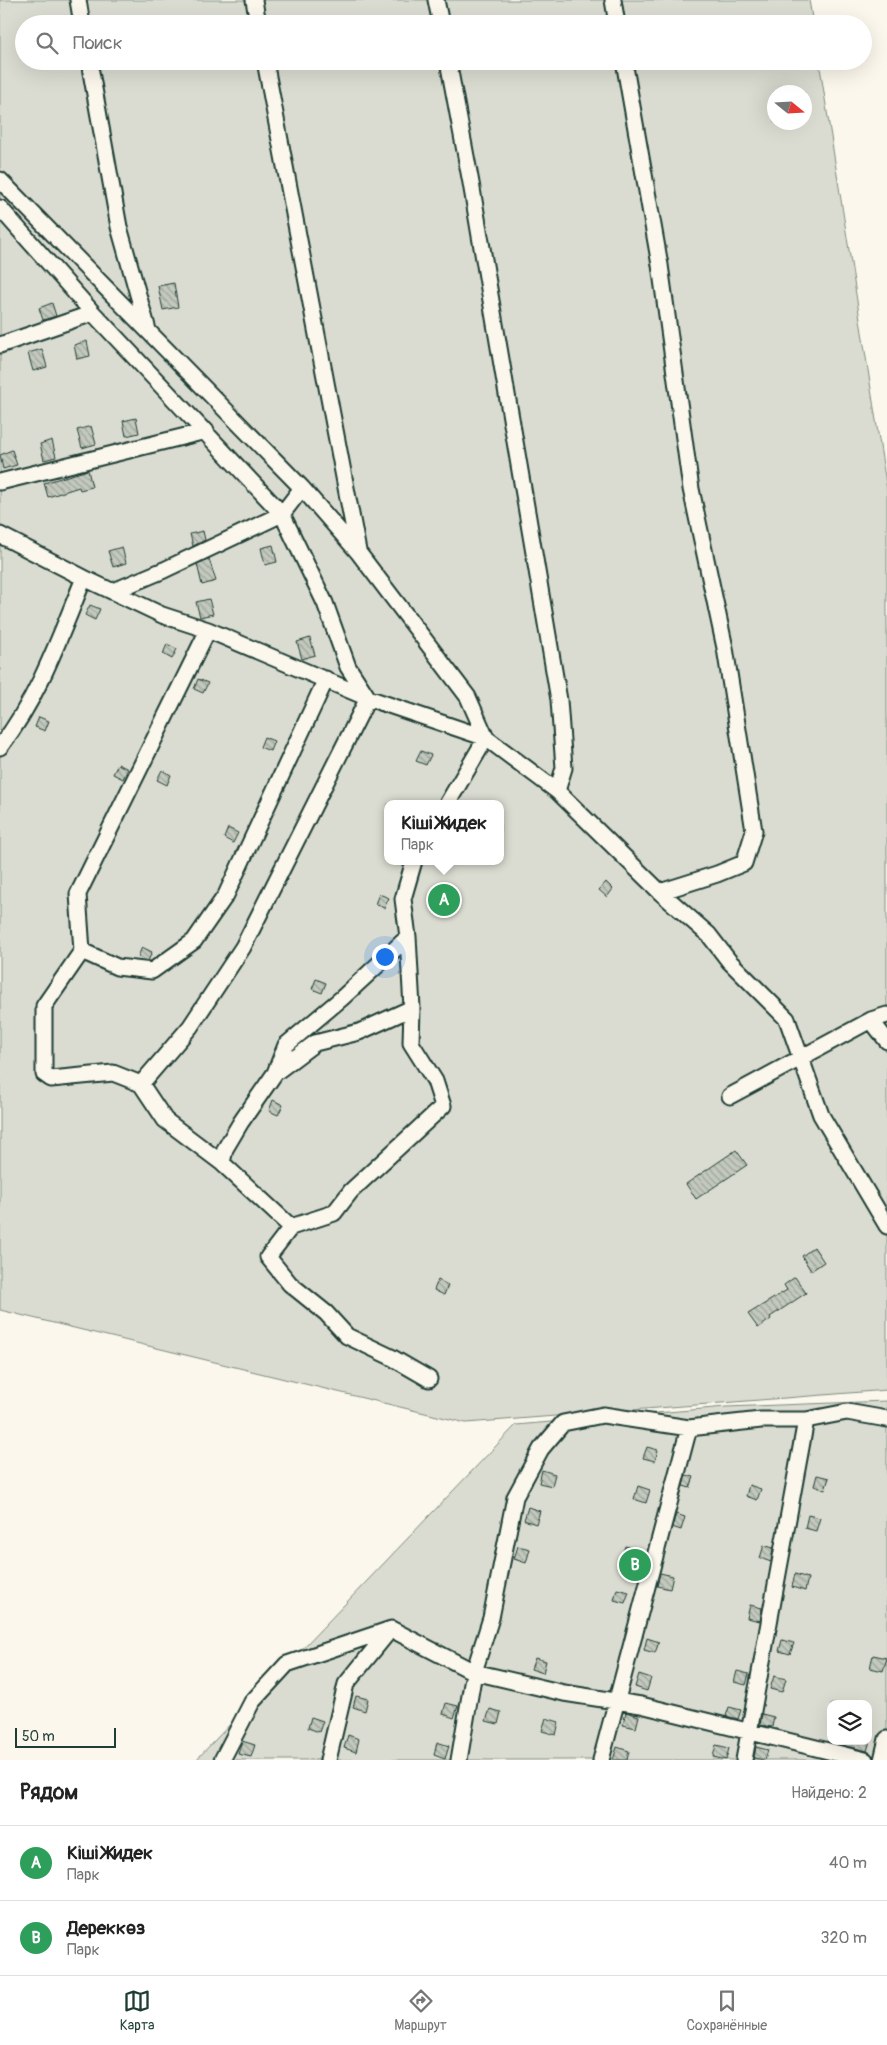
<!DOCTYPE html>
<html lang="ru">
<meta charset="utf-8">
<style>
:root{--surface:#fff;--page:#f2f2f2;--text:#222;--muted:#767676;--line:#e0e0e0;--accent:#1f3d34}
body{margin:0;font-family:Pangolin,sans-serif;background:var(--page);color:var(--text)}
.controls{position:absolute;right:15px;bottom:15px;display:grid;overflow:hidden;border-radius:10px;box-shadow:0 5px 20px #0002}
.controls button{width:45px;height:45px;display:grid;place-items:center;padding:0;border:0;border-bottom:1px solid var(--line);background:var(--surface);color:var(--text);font:25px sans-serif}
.compass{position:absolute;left:767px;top:85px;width:45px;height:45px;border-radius:50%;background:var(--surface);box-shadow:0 5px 20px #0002;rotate:108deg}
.scale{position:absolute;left:15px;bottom:12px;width:101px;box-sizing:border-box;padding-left:5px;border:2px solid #1f3d34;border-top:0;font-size:14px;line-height:18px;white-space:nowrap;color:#1f3d34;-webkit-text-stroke:4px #fbf7ec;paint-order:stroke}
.you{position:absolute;left:384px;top:956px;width:18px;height:18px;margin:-12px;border:4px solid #fff;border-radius:50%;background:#1a73e8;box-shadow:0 0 0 8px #1a73e833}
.badge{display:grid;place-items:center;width:32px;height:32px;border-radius:50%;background:var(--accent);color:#fff;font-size:16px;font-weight:700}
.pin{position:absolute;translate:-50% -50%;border:2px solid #fff;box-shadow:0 1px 5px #0006}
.popup{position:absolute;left:384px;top:800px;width:120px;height:65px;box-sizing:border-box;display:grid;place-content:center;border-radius:10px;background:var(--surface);filter:drop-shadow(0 1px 4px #0005);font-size:16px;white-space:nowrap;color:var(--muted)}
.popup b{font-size:19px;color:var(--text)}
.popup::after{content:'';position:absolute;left:50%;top:100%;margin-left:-10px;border:10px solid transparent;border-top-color:var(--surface)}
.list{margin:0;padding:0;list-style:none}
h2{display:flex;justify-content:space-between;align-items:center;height:65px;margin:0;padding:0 20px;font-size:21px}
h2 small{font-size:16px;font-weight:400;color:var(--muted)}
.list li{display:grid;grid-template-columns:32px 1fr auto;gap:15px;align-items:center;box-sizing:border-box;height:75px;padding:0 20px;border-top:1px solid var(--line)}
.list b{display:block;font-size:19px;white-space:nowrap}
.list p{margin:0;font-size:16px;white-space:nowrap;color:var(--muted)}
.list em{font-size:16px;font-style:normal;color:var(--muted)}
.icon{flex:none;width:28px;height:28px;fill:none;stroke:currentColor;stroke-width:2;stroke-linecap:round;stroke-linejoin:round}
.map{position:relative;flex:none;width:887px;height:1760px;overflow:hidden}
.search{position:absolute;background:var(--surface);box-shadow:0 5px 20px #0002;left:15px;right:15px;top:15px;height:55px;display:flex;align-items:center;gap:12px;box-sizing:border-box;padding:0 18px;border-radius:28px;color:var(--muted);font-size:19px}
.sheet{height:215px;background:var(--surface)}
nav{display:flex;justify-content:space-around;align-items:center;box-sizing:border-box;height:70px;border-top:1px solid var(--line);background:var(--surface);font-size:14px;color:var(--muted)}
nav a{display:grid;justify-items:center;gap:2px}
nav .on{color:var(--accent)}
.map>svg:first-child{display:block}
.green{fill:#dbdcd1;stroke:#7d8c82;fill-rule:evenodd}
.building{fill:url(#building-back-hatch);stroke:#1f3d34}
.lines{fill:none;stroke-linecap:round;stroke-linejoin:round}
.street-casing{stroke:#1f3d34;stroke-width:19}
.street{stroke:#fbf7ec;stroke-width:15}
</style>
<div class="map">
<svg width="887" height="1760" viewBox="0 0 887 1760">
<defs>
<pattern id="building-back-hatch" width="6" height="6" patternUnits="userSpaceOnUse" patternTransform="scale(1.25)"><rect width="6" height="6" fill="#c4c9be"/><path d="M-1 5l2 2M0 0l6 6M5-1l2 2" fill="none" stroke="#9fa49b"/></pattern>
</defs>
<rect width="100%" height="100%" fill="#fbf7ec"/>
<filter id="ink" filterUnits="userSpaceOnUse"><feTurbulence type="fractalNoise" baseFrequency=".02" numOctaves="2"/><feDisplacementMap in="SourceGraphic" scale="10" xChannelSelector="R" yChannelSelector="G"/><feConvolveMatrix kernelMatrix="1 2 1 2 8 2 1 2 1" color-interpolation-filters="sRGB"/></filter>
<g filter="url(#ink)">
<path class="green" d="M0,0H809L813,24H24V61H819L887,490V1390L466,1423L0,1310ZM774,92H804V122H774ZM388,804H500V861H388Z
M887,1401V1760H196L516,1425L726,1407ZM831,1704H868V1741H831Z"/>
<path class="building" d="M174,283L178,307L163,310L158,286Z
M52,303L56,316L43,320L39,308Z
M87,341L90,356L77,359L74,345Z
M42,349L47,367L33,371L28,353Z
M136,418L139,433L126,436L123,421Z
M91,426L96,444L82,448L77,430Z
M52,440L56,457L44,460L40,444Z
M12,450L17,465L3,469L0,455Z
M88,470L92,487L80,490L79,487L48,497L44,483Z
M203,531L205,540L193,546L190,534Z
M273,545L277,562L265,565L261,548Z
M122,547L126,563L113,567L108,551Z
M209,559L216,581L202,585L197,564Z
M209,599L213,614L200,617L196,602Z
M90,605L100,609L95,620L85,615Z
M310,638L315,655L302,659L297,642Z
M167,644L177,649L172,659L163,654Z
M198,679L208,683L203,693L194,689Z
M39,717L49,721L45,731L35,727Z
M264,737L274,741L270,751L260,747Z
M421,751L431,755L426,765L416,761Z
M118,764L128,769L123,779L113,774Z
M162,770L171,775L167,785L157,780Z
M228,828L238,833L233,843L224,838Z
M606,882L613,889L607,897L599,890Z
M379,894L389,898L384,908L375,904Z
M142,947L152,952L148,961L138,957Z
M316,979L326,983L322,993L312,989Z
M273,1100L283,1105L278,1115L269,1111Z
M736,1150L747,1165L696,1199L686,1184Z
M814,1247L824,1262L811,1271L802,1256Z
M795,1277L806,1293L770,1317L771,1319L758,1328L748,1314L787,1290L784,1285Z
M438,1280L448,1285L444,1295L434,1290Z
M647,1447L658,1450L655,1461L643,1458Z
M542,1470L555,1474L552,1486L539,1483Z
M686,1475L694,1477L690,1488L683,1486Z
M817,1475L829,1478L825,1490L814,1486Z
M749,1485L761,1489L757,1500L746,1496Z
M638,1486L650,1490L646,1503L634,1499Z
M528,1507L540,1511L536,1524L524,1520Z
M676,1514L685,1517L681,1530L672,1527Z
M808,1515L820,1518L816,1531L805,1528Z
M764,1545L773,1548L771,1562L760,1558Z
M518,1546L530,1549L526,1563L514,1559Z
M625,1546L638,1549L634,1562L621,1559Z
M660,1573L673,1576L670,1589L657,1586Z
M795,1574L808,1578L805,1591L792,1587Z
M617,1589L629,1592L625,1603L614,1600Z
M750,1605L762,1608L760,1621L747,1618Z
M647,1638L659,1642L655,1653L644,1650Z
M782,1640L794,1643L790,1654L779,1651Z
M873,1655L887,1658L883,1671L870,1668Z
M535,1658L546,1661L543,1673L531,1669Z
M737,1671L749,1674L746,1685L734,1682Z
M639,1674L651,1678L647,1691L635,1687Z
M774,1676L786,1679L782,1692L770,1689Z
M356,1696L368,1699L365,1711L353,1707Z
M446,1703L458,1706L454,1718L443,1714Z
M729,1707L741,1710L738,1719L726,1716Z
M490,1709L501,1712L498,1724L486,1721Z
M626,1712L639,1716L636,1728L623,1725Z
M762,1714L774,1717L772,1727L760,1725Z
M311,1717L323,1721L319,1732L308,1728Z
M546,1718L559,1722L556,1735L542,1731Z
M348,1735L359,1739L356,1752L344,1748Z
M242,1741L255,1745L251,1757L238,1754Z
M838,1741H870L867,1751L837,1744Z
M437,1742L449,1746L445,1759L434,1755Z
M716,1745L729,1748L726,1760L713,1757Z
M617,1747L629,1751L627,1760H613Z
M756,1747L768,1750L765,1760L754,1758Z"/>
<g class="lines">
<defs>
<path id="street" d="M78,0L82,24
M254,0L258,24
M436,0L441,24
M613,0L617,24
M89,61L119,227L148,330
M265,61L358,551
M448,61L471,183L559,700L564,768L557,791
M624,61L660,265L691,489L725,648L754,831L744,863L717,874L660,892
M0,180L302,488L358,552L468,697L486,738
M0,208L93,313L282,514L325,603L348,667L368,698L486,738L557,791L660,892L709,935L729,961L787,1019L821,1115L887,1226
M0,345L93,313
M0,482L206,431
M0,535L84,578L162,615L208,630L368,698L243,947L190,1027L141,1084
M114,591L164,570L282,514L302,488
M208,630L78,894L82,951L117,967L152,971L194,941L226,895L326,679
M0,747C39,697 60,636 84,578
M447,804L486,738
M414,861L403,899L408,937L412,1008L411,1043L435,1081L443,1106L351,1191L334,1213L291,1227L268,1257L290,1284L326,1313L347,1336L391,1357L429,1379
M82,951L44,1006V1074L51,1079L113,1073L141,1084L165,1120L222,1163
M871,1020L887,1041
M275,1073L286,1045L342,998L408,937
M730,1096L871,1020L887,1015
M291,1227L222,1163L225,1149L241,1122L275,1073L315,1043L359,1032L412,1008
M222,1760L252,1702L287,1664L391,1629L474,1672L564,1693L641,1705L865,1760
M328,1760L346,1684L390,1630
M459,1760L474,1672L491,1618L515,1497L541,1449L563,1423L603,1415L689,1428L761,1420H806L847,1412L887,1419
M601,1760L689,1428
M744,1760L806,1420
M882,1760L887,1739"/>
</defs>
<use href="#street" class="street-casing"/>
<use href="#street" class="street"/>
</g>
</g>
</svg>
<div class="controls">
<button><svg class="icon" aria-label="layers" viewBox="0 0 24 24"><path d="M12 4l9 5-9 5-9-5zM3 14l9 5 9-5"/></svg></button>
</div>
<svg class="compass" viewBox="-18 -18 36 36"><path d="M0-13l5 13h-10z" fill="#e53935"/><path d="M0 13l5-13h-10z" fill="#767676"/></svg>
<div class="scale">50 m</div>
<div class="you"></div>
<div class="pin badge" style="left:444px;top:900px;background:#2e9e5b">A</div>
<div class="popup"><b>Кіші Жидек</b>Парк</div>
<div class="pin badge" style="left:635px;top:1565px;background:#2e9e5b">B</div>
<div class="search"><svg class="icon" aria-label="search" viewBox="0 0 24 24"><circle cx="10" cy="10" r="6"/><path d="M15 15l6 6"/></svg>Поиск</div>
</div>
<section class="sheet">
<h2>Рядом<small>Найдено: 2</small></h2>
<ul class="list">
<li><span class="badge" style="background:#2e9e5b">A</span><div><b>Кіші Жидек</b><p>Парк</p></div><em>40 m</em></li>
<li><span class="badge" style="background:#2e9e5b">B</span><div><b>Дереккөз</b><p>Парк</p></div><em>320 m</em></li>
</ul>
</section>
<nav>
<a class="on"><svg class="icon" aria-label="map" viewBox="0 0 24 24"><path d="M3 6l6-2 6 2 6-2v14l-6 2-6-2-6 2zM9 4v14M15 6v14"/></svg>Карта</a>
<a><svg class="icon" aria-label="directions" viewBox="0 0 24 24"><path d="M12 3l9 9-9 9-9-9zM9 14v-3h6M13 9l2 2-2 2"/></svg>Маршрут</a>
<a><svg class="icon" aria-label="saved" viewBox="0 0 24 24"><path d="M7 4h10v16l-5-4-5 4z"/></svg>Сохранённые</a>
</nav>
